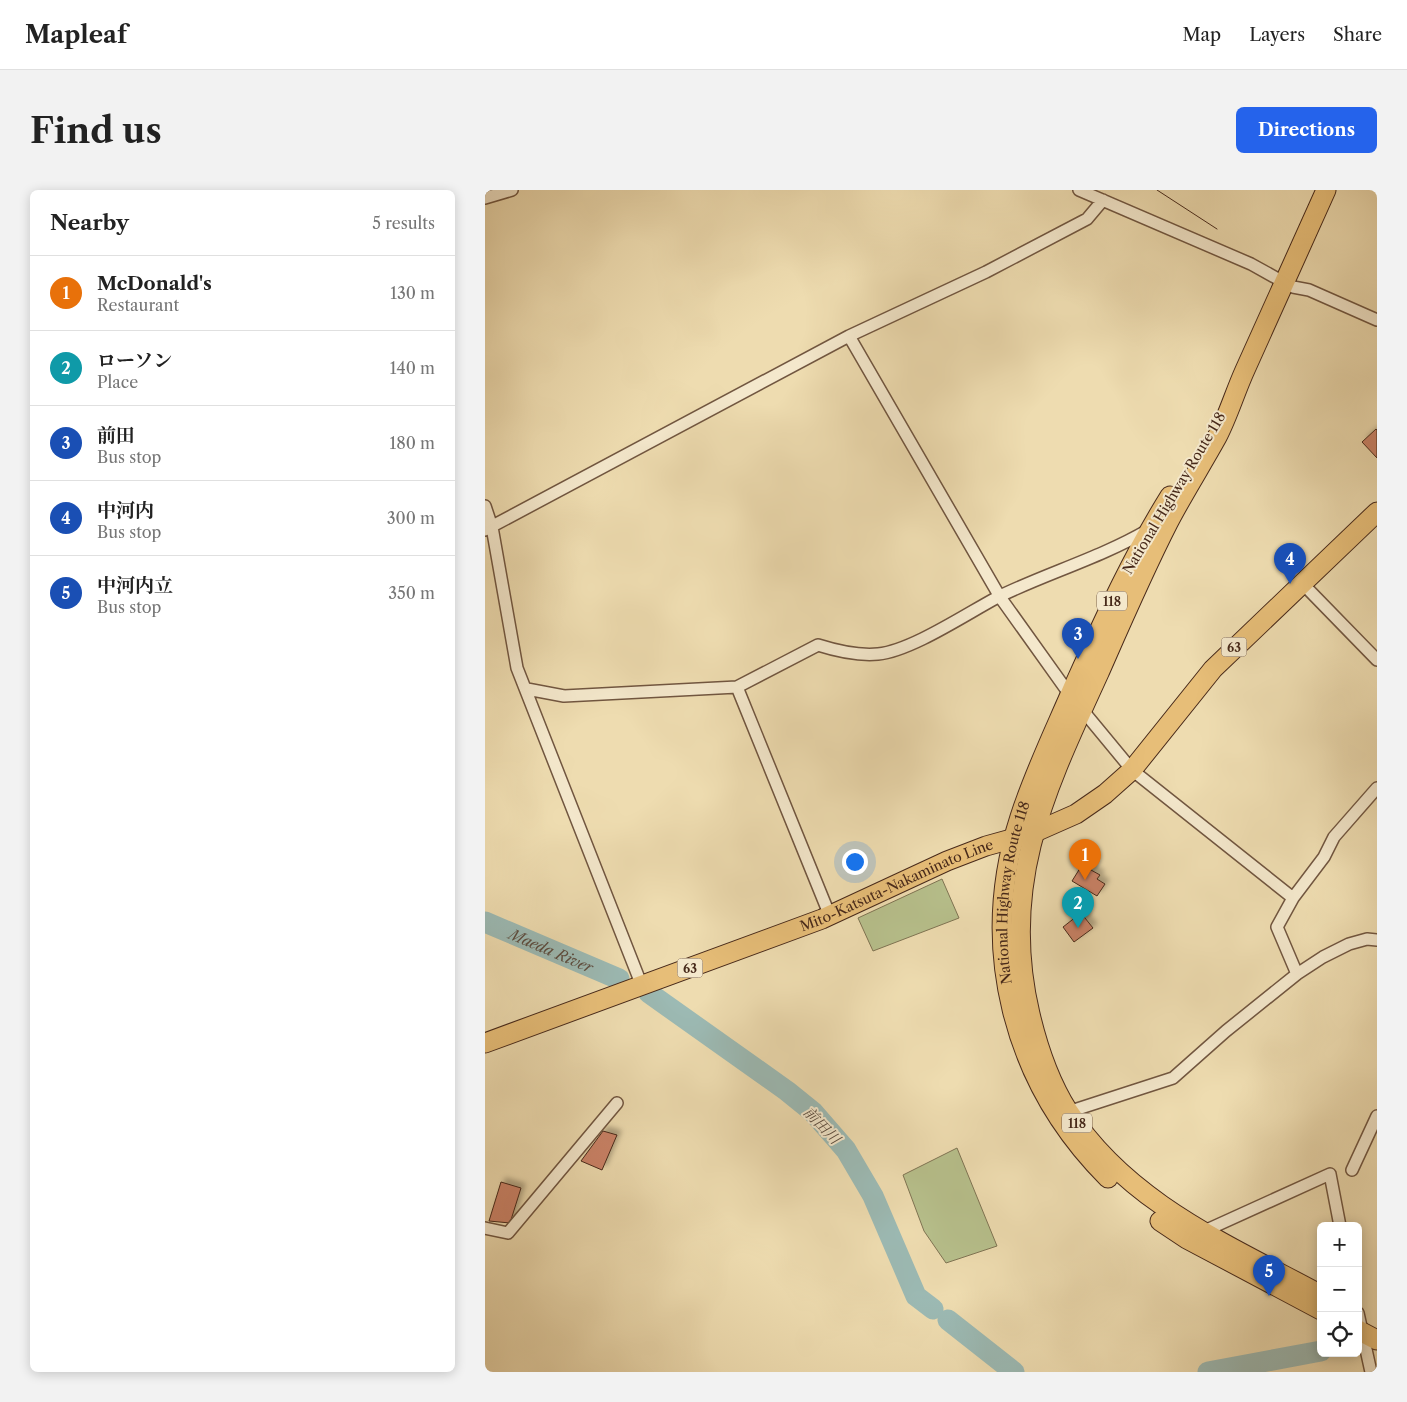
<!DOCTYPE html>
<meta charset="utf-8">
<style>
:root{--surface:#fff;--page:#f2f2f2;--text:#222;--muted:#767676;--line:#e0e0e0;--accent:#2563eb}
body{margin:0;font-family:"Libre Caslon Text","Noto Serif JP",serif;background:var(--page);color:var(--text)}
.controls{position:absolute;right:15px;bottom:15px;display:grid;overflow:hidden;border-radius:8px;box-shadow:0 2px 12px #0003}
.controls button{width:45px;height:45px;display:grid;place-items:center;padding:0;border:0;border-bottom:1px solid var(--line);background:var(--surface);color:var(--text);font:25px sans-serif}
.you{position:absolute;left:369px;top:671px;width:18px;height:18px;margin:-12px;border:4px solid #fff;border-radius:50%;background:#1a73e8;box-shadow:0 0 0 8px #1a73e833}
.badge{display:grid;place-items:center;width:32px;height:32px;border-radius:50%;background:var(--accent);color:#fff;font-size:16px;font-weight:700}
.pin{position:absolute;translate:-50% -41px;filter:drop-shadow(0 1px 2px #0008)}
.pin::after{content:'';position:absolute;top:26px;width:18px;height:15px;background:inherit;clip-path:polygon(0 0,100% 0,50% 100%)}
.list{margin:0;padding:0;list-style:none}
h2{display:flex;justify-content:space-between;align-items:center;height:65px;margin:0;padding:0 20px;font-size:21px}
h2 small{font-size:16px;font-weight:400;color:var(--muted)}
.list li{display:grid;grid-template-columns:32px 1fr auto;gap:15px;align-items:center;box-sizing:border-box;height:75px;padding:0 20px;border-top:1px solid var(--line)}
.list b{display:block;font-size:19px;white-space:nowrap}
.list p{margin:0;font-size:16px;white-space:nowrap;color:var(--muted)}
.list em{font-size:16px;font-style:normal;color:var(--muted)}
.icon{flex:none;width:28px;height:28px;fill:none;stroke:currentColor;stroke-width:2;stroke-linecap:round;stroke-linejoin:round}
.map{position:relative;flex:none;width:892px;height:1182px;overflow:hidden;border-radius:8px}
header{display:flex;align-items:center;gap:30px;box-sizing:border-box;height:70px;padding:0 25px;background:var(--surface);border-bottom:1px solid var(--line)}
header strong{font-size:24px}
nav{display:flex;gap:28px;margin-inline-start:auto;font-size:18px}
.intro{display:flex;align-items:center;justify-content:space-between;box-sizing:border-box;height:120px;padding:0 30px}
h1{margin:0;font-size:35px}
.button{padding:12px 22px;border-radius:8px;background:var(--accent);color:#fff;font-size:18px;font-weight:700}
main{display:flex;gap:30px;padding:0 30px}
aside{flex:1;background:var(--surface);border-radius:8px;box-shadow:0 2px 12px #0003}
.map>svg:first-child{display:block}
.green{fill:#b7c08c;stroke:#7f7453}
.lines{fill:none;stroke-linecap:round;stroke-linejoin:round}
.river{stroke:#9cbab4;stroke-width:21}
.building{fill:#cb8367;stroke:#47291a;filter:url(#shadow)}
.minor-casing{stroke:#715640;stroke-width:14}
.primary-casing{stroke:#47291a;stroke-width:21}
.trunk-casing{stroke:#47291a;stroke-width:21}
.minor{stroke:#f4e8cc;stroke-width:11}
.primary{stroke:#e7be78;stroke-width:19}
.trunk{stroke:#e7be78;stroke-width:19}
.tram{stroke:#47291a;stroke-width:1}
.labels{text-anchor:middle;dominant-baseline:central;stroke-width:4;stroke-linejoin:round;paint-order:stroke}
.shield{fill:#f4e8cc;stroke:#7b624f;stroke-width:1}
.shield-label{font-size:12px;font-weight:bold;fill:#47291a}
.street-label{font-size:14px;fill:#47291a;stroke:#f4e8cc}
.water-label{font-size:15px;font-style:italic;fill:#5c4d40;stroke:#f4e8cc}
</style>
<header>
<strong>Mapleaf</strong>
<nav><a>Map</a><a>Layers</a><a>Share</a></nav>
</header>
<div class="intro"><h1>Find us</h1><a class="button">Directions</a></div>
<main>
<aside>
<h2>Nearby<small>5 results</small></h2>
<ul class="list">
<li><span class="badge" style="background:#e8710a">1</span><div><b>McDonald's</b><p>Restaurant</p></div><em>130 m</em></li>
<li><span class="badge" style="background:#0f9aa8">2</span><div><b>ローソン</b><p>Place</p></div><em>140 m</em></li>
<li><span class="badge" style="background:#1a4fb4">3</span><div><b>前田</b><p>Bus stop</p></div><em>180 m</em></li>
<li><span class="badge" style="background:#1a4fb4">4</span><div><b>中河内</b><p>Bus stop</p></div><em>300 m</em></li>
<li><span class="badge" style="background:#1a4fb4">5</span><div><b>中河内立</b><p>Bus stop</p></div><em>350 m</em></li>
</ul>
</aside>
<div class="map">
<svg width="892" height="1182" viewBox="0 0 892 1182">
<defs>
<filter id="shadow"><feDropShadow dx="4.5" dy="-4.5" stdDeviation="2.5" flood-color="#0004"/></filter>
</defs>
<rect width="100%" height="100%" fill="#eedcb0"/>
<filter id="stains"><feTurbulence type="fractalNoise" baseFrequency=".004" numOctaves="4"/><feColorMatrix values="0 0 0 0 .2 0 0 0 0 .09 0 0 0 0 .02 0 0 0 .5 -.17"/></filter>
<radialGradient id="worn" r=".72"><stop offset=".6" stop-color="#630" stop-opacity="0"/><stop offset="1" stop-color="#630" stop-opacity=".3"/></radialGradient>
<path class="green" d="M457,689L474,728L388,761L373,728Z
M472,958L512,1056L461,1073L439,1041L418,985Z"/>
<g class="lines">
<g class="river">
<path id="s1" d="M0,732L134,789"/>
<path d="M164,803L302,901L328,922L361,960L388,1006L431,1106L448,1119"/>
<path d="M463,1130L529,1182"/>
<path d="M723,1182L836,1161"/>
</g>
</g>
<path class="building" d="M891,239L892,240V268L877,252Z
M597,675L615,685L612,689L620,694L612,706L587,691Z
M596,723L608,738L589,752L578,737Z
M118,941L132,945L117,980L96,971Z
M16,992L36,998L25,1033L4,1031Z"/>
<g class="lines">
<defs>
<path id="minor" d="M594,0L766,74L793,89
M0,8L27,0
M808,97L824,100L892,130
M364,146L515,407L585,505L647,580L808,708L792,737L812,784
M0,316L7,337L32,478L157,796
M0,340L364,146L501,82L602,29L618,10
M817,393L892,470
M42,499L79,506L252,497
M808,708L839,667L849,647L892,598
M345,726L252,497L333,455C352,461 372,466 393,464C426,461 481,424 513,407C562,383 615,368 663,340
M580,923L688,888L741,841L812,784L838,767L864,754L882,749L892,750
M867,980L892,926
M0,1038L23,1043L132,913
M715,1043L845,984L855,1036
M873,1123L886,1182"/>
<g id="primary">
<path id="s2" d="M0,853L337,729L462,671L501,656L548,643L591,624L620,604L647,580L728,479L892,322"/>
</g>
<g id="trunk">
<path id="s3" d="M623,988C527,892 493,757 535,627C549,583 570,540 588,498C618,432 647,367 685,306"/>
<path d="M675,1031L702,1049L836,1120"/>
<path d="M836,1105C744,1055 642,1013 583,921C564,891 553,858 545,824C514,693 561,599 614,483C636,433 658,382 683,333C698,304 716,276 732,247C743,226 750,202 760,180C787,120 814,60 841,0"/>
<path d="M873,1140L892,1150"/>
</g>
</defs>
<use href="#minor" class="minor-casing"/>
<use href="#primary" class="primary-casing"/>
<use href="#trunk" class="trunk-casing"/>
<use href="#minor" class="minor"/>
<use href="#primary" class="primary"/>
<use href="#trunk" class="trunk"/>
<path class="tram" d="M672,0L732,39"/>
</g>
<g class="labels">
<g class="shield">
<rect x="612" y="401.5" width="30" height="19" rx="4"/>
<rect x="736.5" y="447.5" width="25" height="19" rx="4"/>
<rect x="192.5" y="768.5" width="25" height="19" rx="4"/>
<rect x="577" y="923.5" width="30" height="19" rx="4"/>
</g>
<g class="shield-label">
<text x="627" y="411">118</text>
<text x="749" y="457">63</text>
<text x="205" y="778">63</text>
<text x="592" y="933">118</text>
</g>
<g class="street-label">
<text transform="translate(689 303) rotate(-59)">National Highway Route 118</text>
<text stroke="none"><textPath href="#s2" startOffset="441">Mito-Katsuta-Nakaminato Line</textPath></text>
<text stroke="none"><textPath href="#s3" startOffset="315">National Highway Route 118</textPath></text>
</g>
<g class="water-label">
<text stroke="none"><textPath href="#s1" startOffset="72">Maeda River</textPath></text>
<text transform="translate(337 935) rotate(46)">前田川</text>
</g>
</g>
<rect width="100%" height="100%" filter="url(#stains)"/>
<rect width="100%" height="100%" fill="url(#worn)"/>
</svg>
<div class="controls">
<button>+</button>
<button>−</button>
<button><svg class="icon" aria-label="locate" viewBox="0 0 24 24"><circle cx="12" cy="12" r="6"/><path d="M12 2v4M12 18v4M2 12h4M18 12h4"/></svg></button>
</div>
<div class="you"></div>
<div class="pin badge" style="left:600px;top:690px;background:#e8710a">1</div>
<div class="pin badge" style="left:593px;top:738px;background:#0f9aa8">2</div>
<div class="pin badge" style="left:593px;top:469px;background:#1a4fb4">3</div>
<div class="pin badge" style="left:805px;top:394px;background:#1a4fb4">4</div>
<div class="pin badge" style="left:784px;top:1106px;background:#1a4fb4">5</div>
</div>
</main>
